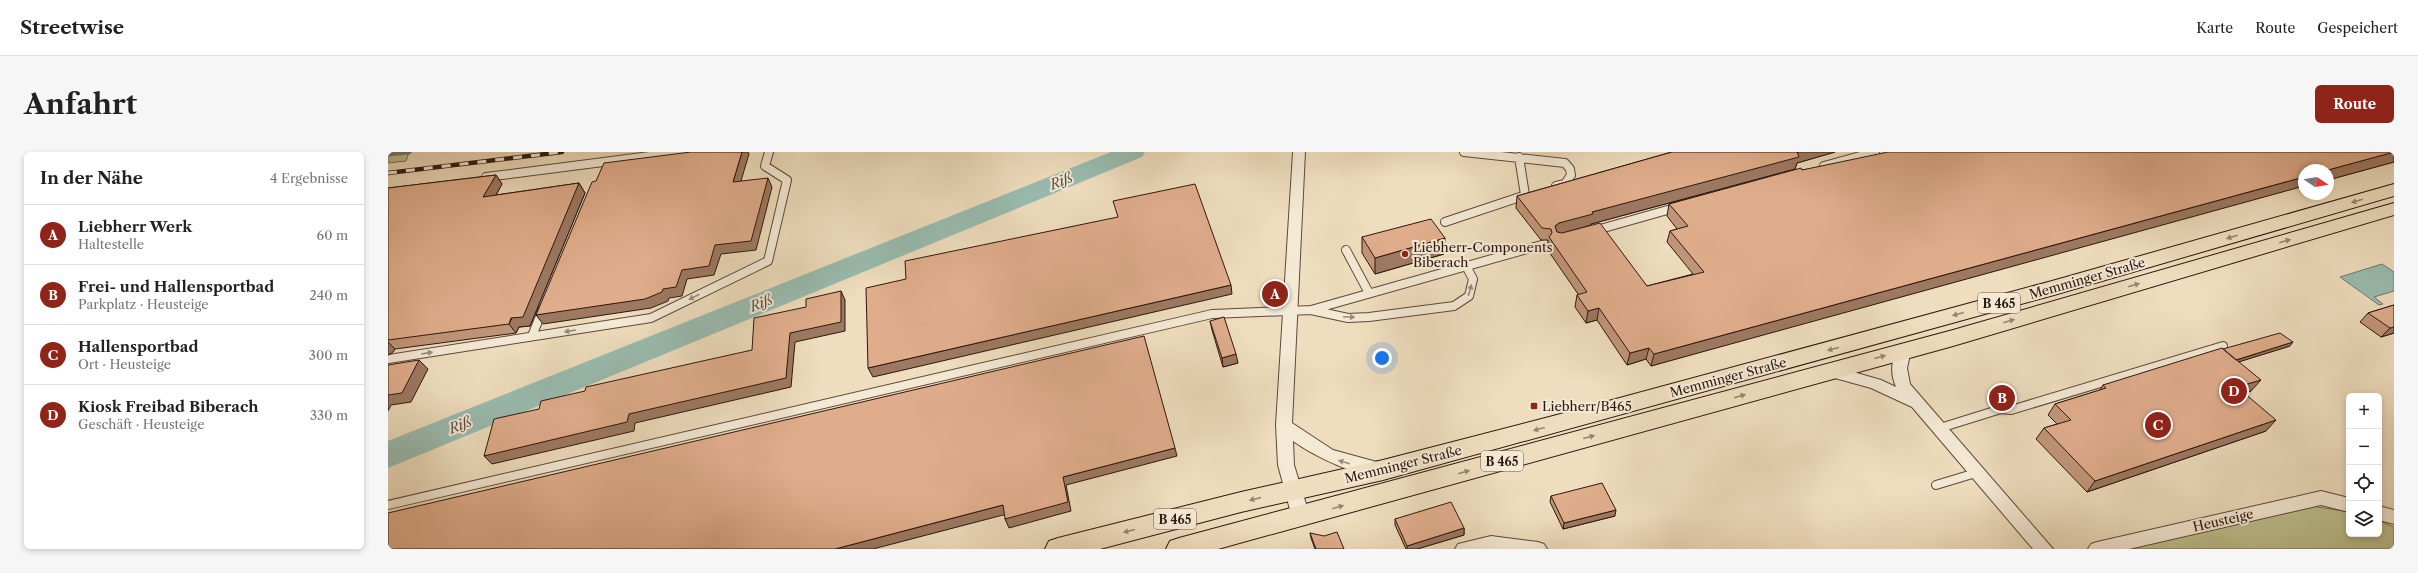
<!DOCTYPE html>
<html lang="de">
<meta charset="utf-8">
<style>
:root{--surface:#fff;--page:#f6f6f6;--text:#222;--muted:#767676;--line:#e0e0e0;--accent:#8f2418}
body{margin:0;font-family:"Libre Caslon Text",serif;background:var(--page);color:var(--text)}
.controls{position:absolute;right:12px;bottom:12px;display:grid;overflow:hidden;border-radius:6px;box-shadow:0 2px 6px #0003}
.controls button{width:36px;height:36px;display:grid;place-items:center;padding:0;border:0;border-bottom:1px solid var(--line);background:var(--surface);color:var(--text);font:20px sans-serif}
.compass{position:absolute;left:1910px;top:12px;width:36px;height:36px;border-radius:50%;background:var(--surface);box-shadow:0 2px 6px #0003;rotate:102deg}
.you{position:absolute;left:994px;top:206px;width:14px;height:14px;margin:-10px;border:3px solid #fff;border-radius:50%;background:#1a73e8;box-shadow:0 0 0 6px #1a73e833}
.badge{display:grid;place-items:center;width:26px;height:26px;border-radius:50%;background:var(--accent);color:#fff;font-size:13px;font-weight:700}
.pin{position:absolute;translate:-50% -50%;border:2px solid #fff;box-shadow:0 1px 4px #0006}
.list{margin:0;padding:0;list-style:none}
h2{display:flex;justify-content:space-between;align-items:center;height:52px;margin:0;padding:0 16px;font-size:17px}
h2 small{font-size:13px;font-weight:400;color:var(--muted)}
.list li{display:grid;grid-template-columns:26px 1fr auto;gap:12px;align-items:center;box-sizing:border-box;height:60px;padding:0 16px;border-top:1px solid var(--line)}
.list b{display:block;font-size:15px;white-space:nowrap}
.list p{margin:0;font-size:13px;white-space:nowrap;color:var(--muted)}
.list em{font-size:13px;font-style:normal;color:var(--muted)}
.icon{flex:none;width:22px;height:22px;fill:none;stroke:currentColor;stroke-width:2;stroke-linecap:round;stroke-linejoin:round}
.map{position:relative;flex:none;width:2006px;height:397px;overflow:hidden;border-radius:6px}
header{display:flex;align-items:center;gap:24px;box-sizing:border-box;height:56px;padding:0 20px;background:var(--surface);border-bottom:1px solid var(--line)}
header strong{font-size:19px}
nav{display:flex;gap:22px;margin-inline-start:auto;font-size:14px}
.intro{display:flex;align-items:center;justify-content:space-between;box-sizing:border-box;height:96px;padding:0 24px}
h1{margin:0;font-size:28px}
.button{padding:10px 18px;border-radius:6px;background:var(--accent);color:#fff;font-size:14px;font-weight:700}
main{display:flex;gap:24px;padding:0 24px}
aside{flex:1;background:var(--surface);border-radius:6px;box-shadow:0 2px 6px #0003}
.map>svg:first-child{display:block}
.green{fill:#bdc08e;stroke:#756c4e}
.water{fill:#99bcb0;stroke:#6e7a70}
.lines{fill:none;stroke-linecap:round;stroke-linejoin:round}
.stream{stroke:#6e7a70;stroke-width:5}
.river{fill:#99bcb0;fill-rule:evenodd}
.lane-casing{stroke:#5d483b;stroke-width:10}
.street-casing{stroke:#5d483b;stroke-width:2}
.primary-casing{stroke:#2d170f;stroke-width:2}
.lane{stroke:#f4e9d5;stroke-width:8}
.street{fill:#f4e9d5;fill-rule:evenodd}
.primary{fill:#eeddbe;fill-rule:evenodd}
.rail-casing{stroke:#2d170f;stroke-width:4.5}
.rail{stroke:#f4e9d5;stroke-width:3;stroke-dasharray:9;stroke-linecap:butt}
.wall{fill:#c19578;stroke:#2d170f}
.shaded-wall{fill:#9d7962;stroke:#2d170f}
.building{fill:#e0ad8c;stroke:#2d170f}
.oneway{fill:#97846f}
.oneway2{fill:#9a8a7c}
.poi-dot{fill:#8f2418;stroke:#f4e9d5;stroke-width:1.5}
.labels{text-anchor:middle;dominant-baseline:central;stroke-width:4;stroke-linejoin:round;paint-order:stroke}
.shield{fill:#f4e9d5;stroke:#69564a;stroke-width:1}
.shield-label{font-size:12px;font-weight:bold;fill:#2d170f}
.poi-label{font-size:13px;fill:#2d170f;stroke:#f4e9d5;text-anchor:start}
.street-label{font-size:13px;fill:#2d170f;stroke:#f4e9d5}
.water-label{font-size:14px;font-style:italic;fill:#535147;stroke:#f4e9d5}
</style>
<header>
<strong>Streetwise</strong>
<nav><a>Karte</a><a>Route</a><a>Gespeichert</a></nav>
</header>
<div class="intro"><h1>Anfahrt</h1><a class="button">Route</a></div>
<main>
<aside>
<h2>In der Nähe<small>4 Ergebnisse</small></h2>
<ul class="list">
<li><span class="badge">A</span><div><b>Liebherr Werk</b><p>Haltestelle</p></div><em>60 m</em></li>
<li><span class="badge">B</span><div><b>Frei- und Hallensportbad</b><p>Parkplatz · Heusteige</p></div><em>240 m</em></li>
<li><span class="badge">C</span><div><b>Hallensportbad</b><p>Ort · Heusteige</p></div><em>300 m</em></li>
<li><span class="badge">D</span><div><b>Kiosk Freibad Biberach</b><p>Geschäft · Heusteige</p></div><em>330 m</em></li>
</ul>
</aside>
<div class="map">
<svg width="2006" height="397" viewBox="0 0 2006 397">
<rect width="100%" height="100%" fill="#eeddbe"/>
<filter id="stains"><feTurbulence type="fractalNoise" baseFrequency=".005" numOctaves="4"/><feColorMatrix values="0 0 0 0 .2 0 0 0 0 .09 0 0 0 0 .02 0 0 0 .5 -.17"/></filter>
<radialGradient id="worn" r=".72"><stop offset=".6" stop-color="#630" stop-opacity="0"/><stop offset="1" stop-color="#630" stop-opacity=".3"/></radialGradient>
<path class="green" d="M0,0H21L18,9L0,11Z
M1918,353L1961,360V382H1991V369L2006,375V397H1726Z"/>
<path class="water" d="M1994,112L2006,120V139L1986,145L1995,152L1991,153L1952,125Z"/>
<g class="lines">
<path class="stream" d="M0,2L21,0"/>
<path class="river" d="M723,0H757L754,5L0,316V289Z"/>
<defs>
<path id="lane" d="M1076,0L1177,11L1182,17L1183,23L1177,32L1168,34
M1131,5L1137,43
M1436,14L1487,0
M98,25L293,0
M1057,70L1138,43
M1205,79L1290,55
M958,98L981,141
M923,158L960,166L981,165L1066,154L1081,144L1085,127L1078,114
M144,184L155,157
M0,207L263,166L380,109L399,28L377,14L381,0
M1552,276L1613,257L1623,258L1835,194
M1548,333L1591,320
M0,353L824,162L923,158L1157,92"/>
<path id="street" d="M905,0H917L904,271L945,298L996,312L998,317L996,322C974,329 923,302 905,289L906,313L922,365L919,370L913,372L907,370L904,365L890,313L888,273Z
M1516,193L1521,194L1523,198L1519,216L1522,232L1665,397H1645L1524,255L1483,236L1436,223L1433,219L1436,215L1441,213L1493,228L1508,235C1502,221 1503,207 1511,194Z
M1933,339L1961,346V360L1933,353L1741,397H1700L1703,392L1709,390Z
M1991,354L2006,358V372L1991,368Z
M1103,384L1150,390L1156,392L1159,397H1067L1070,392Z"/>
<path id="primary" d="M2006,32V44L1666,143L995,328L853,360L712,397H657L661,389L670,386L853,340L995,308L1165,264L1664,129Z
M2006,51V63L1565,194L830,397H778L782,389L791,386L1565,178Z"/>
</defs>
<use href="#lane" class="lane-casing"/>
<use href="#street" class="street-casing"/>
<use href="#primary" class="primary-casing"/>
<use href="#lane" class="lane"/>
<use href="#street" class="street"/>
<use href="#primary" class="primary"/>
<defs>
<path id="rail" d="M0,21L174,0"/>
</defs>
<use href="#rail" class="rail-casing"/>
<use href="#rail" class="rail"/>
</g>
<path class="wall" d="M1284,0H1447L1409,11L1407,17L1203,72V73L1259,134L1305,122L1279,90L1282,79L1289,77L1279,64L1281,52L1414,18L2006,10L1940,28V18L1263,214L1258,207L1239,213L1209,168L1198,171L1187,155L1189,143L1190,142L1159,97L1160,88H1153L1128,56L1129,44Z
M108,23L114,32L108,43L191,31L197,41L142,174L131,175L128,181L7,197L4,201L0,203V36Z
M974,85L1056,102L987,122L974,101Z
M2006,153V181L1993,185L1972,170L1980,161Z
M822,169L850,211L835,215L824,178Z
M1902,194L1850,210L1863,239L1856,241L1878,279L1699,340L1648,287L1656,276L1669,272L1660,263L1667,252L1712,238L1715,233Z
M1163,344L1227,364L1175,377L1162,350Z
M1007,367L1076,376V383L1029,397H1018L1007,373Z
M922,381L956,397H927L923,386Z"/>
<path class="shaded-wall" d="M354,0H360L361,2L350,39L345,30Z
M1411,0H1447L1409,11L1407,17L1203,72V73L1169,83L1167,74L1171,71L1204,60Z
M2006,0V10L1940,28V18Z
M108,23L114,32L102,54L95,45Z
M1916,25V34L1263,214L1266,202Z
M380,26L384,35L368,98L333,102L326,123L299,127L294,144L281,146L280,149L263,156L155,172L148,163L275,137L294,118L327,93Z
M191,31L197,41L142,174L131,175L128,181L121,172Z
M1057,86L1056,102L987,122V106Z
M843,133L844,142L485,225L480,216Z
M453,139L457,148V179L407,190L403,235L247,271L246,279L104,312L96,304L241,262L402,181Z
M1211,156L1209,168L1198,171L1200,159Z
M2006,175V181L1993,185L2002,176Z
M0,190L7,197L4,201L0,203Z
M1905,190L1902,194L1844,212L1846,209Z
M1261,196L1258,207L1239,213L1242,201Z
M848,202L850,211L835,215L834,206Z
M31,208L40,217L23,250L3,253L0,259V243Z
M1873,228L1863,239L1840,247L1849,235Z
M1888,268L1878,279L1699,340L1707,329Z
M787,296L789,304L678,333L683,359L621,376L617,367L675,325Z
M615,353L619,362L485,397H447Z
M1228,358L1227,364L1175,377L1176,371Z
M1076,376V383L1029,397H1019V394Z"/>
<path class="building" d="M303,0H354L345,30L380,26L363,89L327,93L321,114L294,118L288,135L275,137L274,140L257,147L148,163L204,30L208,29L216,11Z
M1284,0H1411H1409L1411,5L1204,60L1205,62L1171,71L1167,74L1169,80L1174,81L1212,71L1259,134L1316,120L1282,79L1300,74L1281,52L1413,16L1414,18L1500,0H2006L1940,18H1916V25L1266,202L1261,196L1242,201L1211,156L1200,159L1189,143L1199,140L1161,85L1164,81L1163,77L1154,76L1129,44Z
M108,23L95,45L191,31L135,165L123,166L121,172L0,188V36Z
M807,32L843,133L480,216L478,136L518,127L517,109L730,65L725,49Z
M1043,67L1057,86L987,106L974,85Z
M453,139V170L402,181L398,226L241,262L239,270L96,304L106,267L151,257L153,249L197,239L198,235L364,198L366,166L418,155V147Z
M2006,153V175L2002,176L1980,161Z
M836,165L848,202L834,206L822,169Z
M1892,181L1905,190L1848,208L1835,197Z
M756,184L787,296L675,325L680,350L617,367L615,353L447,397H0V361Z
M1834,196L1873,228L1849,235L1888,268L1707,329L1656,276L1683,268L1667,252L1718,236L1715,233Z
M31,208L14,241L0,243V213Z
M1214,331L1228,358L1176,371L1163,344Z
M1063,350L1076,376L1019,394L1007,367Z
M949,380L956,397H928L922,381L936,384Z"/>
<defs><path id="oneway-solid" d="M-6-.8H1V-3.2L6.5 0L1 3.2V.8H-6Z"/></defs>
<g class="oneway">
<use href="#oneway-solid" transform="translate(1969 49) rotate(164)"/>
<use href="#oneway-solid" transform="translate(1844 85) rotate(164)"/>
<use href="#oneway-solid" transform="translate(1897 89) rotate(-16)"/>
<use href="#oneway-solid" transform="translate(1746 133) rotate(-16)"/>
<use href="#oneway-solid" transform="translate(1570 162) rotate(165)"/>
<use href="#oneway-solid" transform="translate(1621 169) rotate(-16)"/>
<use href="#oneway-solid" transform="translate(1445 197) rotate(165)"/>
<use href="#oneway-solid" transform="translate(1492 205) rotate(-15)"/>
<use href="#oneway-solid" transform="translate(1352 244) rotate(-16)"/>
<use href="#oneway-solid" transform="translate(1151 277) rotate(165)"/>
<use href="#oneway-solid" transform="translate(1201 285) rotate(-15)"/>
<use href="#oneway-solid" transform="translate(1076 320) rotate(-16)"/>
<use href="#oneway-solid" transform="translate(867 347) rotate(167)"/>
<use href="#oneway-solid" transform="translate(950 355) rotate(-16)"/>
<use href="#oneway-solid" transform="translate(741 379) rotate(166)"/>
</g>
<g class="oneway2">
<use href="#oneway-solid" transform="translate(1082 138) rotate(-74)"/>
<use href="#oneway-solid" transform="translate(306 145) rotate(153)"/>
<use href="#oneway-solid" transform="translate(961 165) rotate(3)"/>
<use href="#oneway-solid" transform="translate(182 179) rotate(171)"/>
<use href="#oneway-solid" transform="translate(39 201) rotate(-9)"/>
<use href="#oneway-solid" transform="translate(956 310) rotate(-164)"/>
</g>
<g class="poi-dot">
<circle cx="1017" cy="102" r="4"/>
<rect x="1142" y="250" width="8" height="8" rx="2"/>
</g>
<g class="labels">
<g class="shield">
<rect x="1590" y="141" width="42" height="20" rx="3"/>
<rect x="1093" y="299" width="42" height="20" rx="3"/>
<rect x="766" y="357" width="42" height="20" rx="3"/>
</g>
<g class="shield-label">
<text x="1611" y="151">B 465</text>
<text x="1114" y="309">B 465</text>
<text x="787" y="367">B 465</text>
</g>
<g class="poi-label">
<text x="1025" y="95">Liebherr-Components<tspan x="1025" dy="15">Biberach</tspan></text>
<text x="1154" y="254">Liebherr/B465</text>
</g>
<g class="street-label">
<text transform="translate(1699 126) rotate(-16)">Memminger Straße</text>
<text transform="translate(1340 225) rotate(-15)">Memminger Straße</text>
<text transform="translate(1015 312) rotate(-14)">Memminger Straße</text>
<text transform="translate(1835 368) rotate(-13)">Heusteige</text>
</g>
<g class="water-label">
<text transform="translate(673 29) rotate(-22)">Riß</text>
<text transform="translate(373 151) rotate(-22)">Riß</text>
<text transform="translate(72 273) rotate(-22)">Riß</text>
</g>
</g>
<rect width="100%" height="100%" filter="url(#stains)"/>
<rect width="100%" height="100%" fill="url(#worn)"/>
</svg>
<div class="controls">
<button>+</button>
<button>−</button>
<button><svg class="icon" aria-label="locate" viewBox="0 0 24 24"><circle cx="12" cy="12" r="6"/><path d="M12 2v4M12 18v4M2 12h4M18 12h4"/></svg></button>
<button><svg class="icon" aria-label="layers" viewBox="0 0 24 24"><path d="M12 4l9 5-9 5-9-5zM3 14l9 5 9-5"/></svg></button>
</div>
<svg class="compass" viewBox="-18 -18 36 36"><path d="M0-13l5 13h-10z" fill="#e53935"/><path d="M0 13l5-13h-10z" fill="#767676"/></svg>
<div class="you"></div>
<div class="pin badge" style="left:887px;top:142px">A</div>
<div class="pin badge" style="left:1614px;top:246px">B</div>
<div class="pin badge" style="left:1770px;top:273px">C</div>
<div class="pin badge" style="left:1846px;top:239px">D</div>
</div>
</main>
